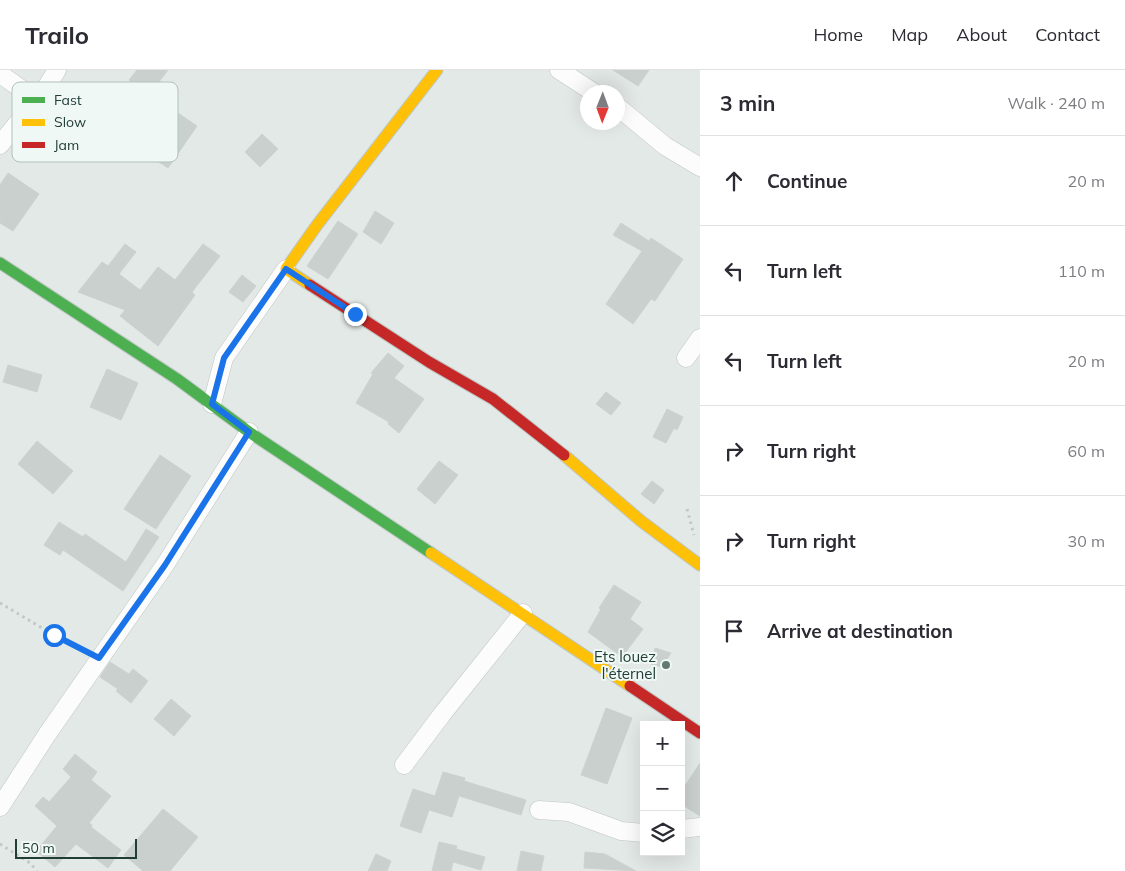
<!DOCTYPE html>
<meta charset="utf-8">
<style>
:root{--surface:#fff;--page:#f7f7f7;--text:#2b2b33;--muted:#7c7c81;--line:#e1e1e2}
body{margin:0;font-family:Mulish,sans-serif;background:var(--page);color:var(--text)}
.controls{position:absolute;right:15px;bottom:15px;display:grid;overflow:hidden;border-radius:0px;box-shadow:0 5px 20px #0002}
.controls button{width:45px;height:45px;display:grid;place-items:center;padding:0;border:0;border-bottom:1px solid var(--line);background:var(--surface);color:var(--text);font:25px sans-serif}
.compass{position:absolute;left:580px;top:15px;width:45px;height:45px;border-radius:50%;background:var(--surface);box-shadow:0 5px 20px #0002;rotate:181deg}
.scale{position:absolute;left:15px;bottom:12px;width:122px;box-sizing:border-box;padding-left:5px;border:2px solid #203d36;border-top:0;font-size:14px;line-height:18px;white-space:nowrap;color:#203d36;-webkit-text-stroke:4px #f0f8f5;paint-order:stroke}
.stop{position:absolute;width:15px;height:15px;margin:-11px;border:4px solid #1a73e8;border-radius:50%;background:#fff}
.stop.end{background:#1a73e8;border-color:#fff;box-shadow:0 1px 5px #0008}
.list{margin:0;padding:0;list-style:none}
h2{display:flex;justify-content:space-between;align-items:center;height:65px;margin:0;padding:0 20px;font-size:21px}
h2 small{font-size:16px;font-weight:400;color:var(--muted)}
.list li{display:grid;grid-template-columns:32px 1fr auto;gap:15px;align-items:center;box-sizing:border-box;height:90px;padding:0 20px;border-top:1px solid var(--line)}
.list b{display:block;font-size:19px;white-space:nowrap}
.list em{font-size:16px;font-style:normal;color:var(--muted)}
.icon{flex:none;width:28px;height:28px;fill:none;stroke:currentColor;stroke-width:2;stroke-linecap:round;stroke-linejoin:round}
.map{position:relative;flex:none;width:700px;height:801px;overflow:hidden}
header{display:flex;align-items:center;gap:30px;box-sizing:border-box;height:70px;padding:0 25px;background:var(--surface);border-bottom:1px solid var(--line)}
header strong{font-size:24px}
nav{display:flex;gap:28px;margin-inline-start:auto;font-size:18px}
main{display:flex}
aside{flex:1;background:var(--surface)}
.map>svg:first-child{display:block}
.building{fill:#cad0ce;stroke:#cbd2cf}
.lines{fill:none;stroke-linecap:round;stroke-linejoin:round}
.street-casing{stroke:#c0c6c3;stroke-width:19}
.fast-casing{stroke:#bec7c4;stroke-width:13}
.slow-casing{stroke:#bec7c4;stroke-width:13}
.jam-casing{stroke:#bec7c4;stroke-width:13}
.path{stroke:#c0c9c6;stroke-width:3;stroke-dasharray:2.5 4;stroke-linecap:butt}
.street{stroke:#fbfcfb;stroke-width:18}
.fast{stroke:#4caf50;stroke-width:11}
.slow{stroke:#ffc107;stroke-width:11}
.jam{stroke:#c62828;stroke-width:11}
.route{stroke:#1a73e8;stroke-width:6}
.poi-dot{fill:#647974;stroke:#f0f8f5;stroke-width:2}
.labels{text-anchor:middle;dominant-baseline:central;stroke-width:4;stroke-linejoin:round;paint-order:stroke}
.poi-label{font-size:15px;fill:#203d36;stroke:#f0f8f5;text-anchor:end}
.key{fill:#f0f8f5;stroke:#b2c0bc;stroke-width:1}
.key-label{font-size:14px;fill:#203d36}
</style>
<header>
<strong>Trailo</strong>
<nav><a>Home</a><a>Map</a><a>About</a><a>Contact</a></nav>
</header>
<main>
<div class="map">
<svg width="700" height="801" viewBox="0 0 700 801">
<rect width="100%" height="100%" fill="#e3e9e6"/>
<path class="building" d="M137,0H168L149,25L129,10Z
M613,0H649L638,16Z
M175,41L197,56L168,98L145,83Z
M262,64L278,79L260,97L245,82Z
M8,103L39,124L13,161L0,153V115Z
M375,141L394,153L381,174L363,162Z
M338,151L358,164L328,209L307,196Z
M621,153L649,171L651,168L683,189L655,231L651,229L633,254L606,234L642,181L613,165Z
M125,174L136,182L119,204L140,220L158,197L175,210L203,174L220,186L192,222L195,225L158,276L120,246L125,240L78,222L102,192L108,196Z
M242,205L256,216L243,232L229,222Z
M388,283L404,296L394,308L424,329L399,363L388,354L389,352L356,333L373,304L371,303Z
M8,295L42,305L37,322L3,312Z
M107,299L138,313L121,350L90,337Z
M606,322L621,333L611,345L596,334Z
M667,339L683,347L677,360L674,358L666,373L653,367Z
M37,371L73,401L53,424L18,394Z
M160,385L191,406L156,459L124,439Z
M439,391L458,405L435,434L417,419Z
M652,411L664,420L654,434L641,424Z
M59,452L83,467L85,464L126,492L146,459L159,467L123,521L63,480L60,485L44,475Z
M614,515L641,532L630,549L643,559L622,587L588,562L601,539L599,538Z
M655,578L671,583L662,597L651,594Z
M110,592L129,604L133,599L148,611L131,633L116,621L118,619L100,607Z
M171,629L191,646L174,666L154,649Z
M606,638L632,648L607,714L581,705Z
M75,684L97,702L91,710L111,726L89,753L92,755L91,757L121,780L108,798L76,774L55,797L36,781L57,756L35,736L43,727L49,732L71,707L63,699Z
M700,693V746L681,734V722Z
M443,702L465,708L464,711L526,730L521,745L459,726L452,747L429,740L421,763L400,756L413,719L435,726Z
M163,739L198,767L170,801H143L124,785Z
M439,772L457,776L456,779L485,787L481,800L453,792L451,801H432Z
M521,781L544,786L541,801H517Z
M585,782L605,784L636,801L584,798Z
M376,784L391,791L387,801H368Z"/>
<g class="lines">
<defs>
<path id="street" d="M559,0L593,22
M0,4L37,30
M618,37L665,76L700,97
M0,75L47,16L57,0
M686,288L700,268
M212,334L224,288L286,199
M404,695L443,643L523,543
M0,737L48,663L165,495L249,362
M539,740L569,742L621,761L644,763
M681,759L700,757"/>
<path id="fast" d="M0,193L177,309L249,362L431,483"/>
<path id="slow" d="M310,215L286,199L317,155L437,0
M564,385L641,451L700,495
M431,483L630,616"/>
<path id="jam" d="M310,215L429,292L493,329L564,385
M630,616L700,663"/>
</defs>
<use href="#street" class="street-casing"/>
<use href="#fast" class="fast-casing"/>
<use href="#slow" class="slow-casing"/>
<use href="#jam" class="jam-casing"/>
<path class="path" d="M687,439L694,465
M0,533L54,565L85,581
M0,774L30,793L37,801"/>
<use href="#street" class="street"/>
<use href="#fast" class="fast"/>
<use href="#slow" class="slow"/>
<use href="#jam" class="jam"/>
</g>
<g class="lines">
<path class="route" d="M54,565L99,588L165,495L249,362L212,334L224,288L286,199L355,244"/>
</g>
<circle class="poi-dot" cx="666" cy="595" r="5"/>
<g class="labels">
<g class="poi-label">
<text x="656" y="586">Ets louez<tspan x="656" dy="17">l'éternel</tspan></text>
</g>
</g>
<rect x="12" y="12" width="166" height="80" rx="8" class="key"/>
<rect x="22" y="27" width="23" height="6" fill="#4caf50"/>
<rect x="22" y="49" width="23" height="7" fill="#ffc107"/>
<rect x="22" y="72" width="23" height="6" fill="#c62828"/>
<g class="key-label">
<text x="54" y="35">Fast</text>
<text x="54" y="57">Slow</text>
<text x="54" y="80">Jam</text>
</g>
</svg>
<div class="controls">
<button>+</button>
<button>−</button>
<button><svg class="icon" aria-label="layers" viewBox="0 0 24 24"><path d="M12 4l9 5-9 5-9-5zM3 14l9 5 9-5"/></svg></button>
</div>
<svg class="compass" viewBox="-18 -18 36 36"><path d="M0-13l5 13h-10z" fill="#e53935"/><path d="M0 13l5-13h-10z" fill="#7c7c81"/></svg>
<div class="scale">50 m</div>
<div class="stop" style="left:54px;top:565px"></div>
<div class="stop end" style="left:355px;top:244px"></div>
</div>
<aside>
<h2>3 min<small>Walk · 240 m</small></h2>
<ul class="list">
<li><svg class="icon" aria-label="ahead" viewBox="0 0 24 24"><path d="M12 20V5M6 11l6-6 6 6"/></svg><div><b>Continue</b></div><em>20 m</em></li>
<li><svg class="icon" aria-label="left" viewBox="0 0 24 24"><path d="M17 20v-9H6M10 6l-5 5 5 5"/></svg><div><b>Turn left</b></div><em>110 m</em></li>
<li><svg class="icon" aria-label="left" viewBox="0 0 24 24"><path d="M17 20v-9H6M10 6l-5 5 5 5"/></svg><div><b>Turn left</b></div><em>20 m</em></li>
<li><svg class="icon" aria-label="right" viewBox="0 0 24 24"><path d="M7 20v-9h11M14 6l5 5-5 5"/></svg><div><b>Turn right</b></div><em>60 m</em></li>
<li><svg class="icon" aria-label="right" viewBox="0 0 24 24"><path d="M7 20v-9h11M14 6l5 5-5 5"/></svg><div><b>Turn right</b></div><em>30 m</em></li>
<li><svg class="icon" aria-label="arrive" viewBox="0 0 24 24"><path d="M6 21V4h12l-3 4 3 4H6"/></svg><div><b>Arrive at destination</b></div></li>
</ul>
</aside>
</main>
